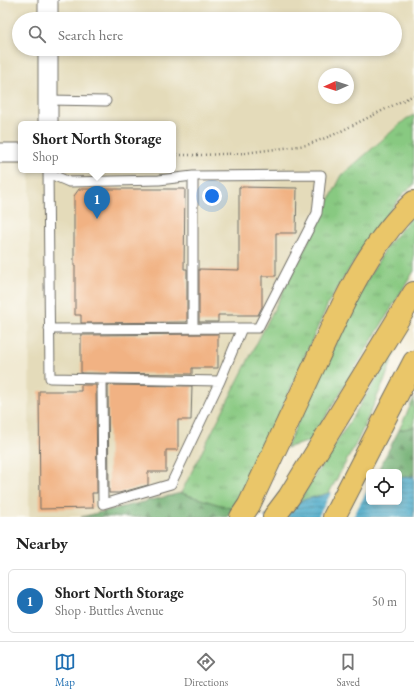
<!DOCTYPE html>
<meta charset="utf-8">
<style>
:root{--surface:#fff;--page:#f2f2f2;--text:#222;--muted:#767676;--line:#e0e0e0;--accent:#1f6fb2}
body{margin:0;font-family:"EB Garamond",serif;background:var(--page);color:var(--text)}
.controls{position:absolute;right:12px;bottom:12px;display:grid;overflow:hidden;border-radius:6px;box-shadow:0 2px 6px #0003}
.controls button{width:36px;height:36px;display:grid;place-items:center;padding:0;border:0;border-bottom:1px solid var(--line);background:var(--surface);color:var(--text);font:20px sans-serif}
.compass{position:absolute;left:318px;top:68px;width:36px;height:36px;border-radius:50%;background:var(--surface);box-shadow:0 2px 6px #0003;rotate:267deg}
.you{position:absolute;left:212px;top:196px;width:14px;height:14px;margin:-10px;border:3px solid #fff;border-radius:50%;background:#1a73e8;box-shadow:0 0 0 6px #1a73e833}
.badge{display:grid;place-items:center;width:26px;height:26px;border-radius:50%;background:var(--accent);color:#fff;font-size:13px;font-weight:700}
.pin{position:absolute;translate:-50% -33px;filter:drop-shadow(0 1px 2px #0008)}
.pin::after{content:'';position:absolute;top:21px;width:14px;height:12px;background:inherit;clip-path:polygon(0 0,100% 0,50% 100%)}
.popup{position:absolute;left:18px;top:121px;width:158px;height:52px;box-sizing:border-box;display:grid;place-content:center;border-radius:6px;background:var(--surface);filter:drop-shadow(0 1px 3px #0005);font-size:13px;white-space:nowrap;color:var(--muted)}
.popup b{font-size:15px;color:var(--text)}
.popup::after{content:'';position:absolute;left:50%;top:100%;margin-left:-8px;border:8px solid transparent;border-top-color:var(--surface)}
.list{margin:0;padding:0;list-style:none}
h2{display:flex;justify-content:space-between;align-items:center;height:52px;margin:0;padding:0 16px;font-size:17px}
h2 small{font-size:13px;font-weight:400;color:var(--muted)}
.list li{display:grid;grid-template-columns:26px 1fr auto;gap:12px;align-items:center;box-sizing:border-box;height:64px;margin:0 8px 8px;padding:0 8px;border:1px solid var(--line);border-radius:6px}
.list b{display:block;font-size:15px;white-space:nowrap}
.list p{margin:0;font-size:13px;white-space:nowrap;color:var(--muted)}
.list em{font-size:13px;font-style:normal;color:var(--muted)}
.icon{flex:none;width:22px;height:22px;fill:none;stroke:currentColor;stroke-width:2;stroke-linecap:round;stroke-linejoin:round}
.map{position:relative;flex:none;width:414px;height:517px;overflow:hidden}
.search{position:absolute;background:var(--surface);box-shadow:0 2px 6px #0003;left:12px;right:12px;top:12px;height:44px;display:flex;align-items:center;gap:10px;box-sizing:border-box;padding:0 14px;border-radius:22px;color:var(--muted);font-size:15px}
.sheet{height:124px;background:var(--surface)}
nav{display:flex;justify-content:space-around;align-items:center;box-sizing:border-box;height:56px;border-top:1px solid var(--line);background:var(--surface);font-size:11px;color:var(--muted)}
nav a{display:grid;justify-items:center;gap:2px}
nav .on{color:var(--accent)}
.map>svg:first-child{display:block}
.built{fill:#e4dbba;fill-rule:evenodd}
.grass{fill:url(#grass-tufts);stroke:#5a7a56}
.forest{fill:url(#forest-firs);stroke:#4c6c4d}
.water{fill:url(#water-rules);stroke:#3a6a7a}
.pier{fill:#f1ead3}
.building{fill:#f1b283}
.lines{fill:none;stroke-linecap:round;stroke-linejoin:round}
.lane-casing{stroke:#706e66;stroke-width:11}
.street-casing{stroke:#706e66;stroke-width:21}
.highway-casing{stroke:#706e66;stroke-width:24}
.path{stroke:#706e66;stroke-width:2.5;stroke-dasharray:1 3;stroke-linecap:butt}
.lane{stroke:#fff;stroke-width:9}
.street{stroke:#fff;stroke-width:19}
.highway{stroke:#eac669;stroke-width:22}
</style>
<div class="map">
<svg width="414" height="517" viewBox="0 0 414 517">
<defs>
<pattern id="grass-tufts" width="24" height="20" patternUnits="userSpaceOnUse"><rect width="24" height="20" fill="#88c981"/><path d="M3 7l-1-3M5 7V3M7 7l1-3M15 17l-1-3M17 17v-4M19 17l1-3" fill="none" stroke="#6fa36a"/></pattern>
<pattern id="forest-firs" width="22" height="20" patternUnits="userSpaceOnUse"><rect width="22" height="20" fill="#6ead6f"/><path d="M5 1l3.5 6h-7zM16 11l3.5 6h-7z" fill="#5b8d5b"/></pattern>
<pattern id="water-rules" width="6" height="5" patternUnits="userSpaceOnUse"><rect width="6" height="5" fill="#49a9c8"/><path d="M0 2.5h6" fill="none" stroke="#3d8aa3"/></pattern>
</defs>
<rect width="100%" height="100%" fill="#fdfcf7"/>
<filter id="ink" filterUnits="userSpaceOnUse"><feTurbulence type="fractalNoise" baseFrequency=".025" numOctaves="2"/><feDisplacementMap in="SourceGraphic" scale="8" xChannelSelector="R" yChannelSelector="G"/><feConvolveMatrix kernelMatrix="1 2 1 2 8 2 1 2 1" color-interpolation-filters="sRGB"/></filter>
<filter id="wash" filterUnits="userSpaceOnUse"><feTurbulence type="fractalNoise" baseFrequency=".012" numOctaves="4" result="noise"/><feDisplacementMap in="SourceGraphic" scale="16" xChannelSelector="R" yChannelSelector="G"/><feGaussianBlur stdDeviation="0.9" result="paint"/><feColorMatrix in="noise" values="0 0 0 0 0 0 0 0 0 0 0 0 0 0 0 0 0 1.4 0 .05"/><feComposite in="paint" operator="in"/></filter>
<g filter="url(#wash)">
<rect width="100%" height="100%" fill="#f1ead3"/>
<path class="built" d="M0,0H414V115L406,119L342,175L181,493L81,517H29L30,170H173V124H21V162H0ZM19,19H395V49H19ZM324,74H348V98H324Z"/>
<path class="grass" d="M414,115V185L404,193L366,242L329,302L275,424L233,509L181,493L342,175L406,119Z
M414,215V271L311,441L286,448L355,300L389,243Z
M398,345L384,382L358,440L329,493L299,501Z
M414,398V427L399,430Z"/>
<path class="forest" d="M414,427V476L399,478V472H377L399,430Z
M181,493L233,509L228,517H81Z"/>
<path class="water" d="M414,476V517H264L299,501L369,483V502H399V478Z"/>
<path class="pier" d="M369,481V487L353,517H318L333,490Z"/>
<g id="blocks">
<path class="building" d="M239,187L297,188L296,233H276V276H262V307L258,315H218V322H199V269L239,270Z
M79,189H185L184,269H187V322L81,323V315H75V266H74V196Z
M218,334V368H192V374L81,373V335Z
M81,385H96L97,493H92L93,508L40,509L39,391H81Z
M108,385L192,386L191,420H178V450H166V472H148V485L119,493H109Z"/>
</g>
</g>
<g filter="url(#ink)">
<use href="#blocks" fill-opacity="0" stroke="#706e66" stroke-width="1"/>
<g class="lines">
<defs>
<path id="lane" d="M48,100L106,101
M48,170L50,378L220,381L171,484L103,504L102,379
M48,173L69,182L159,180L193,176L321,175L317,213L258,328H242
M193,176V328
M49,329L242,328L220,381"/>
<path id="street" d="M48,19V0
M48,124V49
M0,153H21"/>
<path id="highway" d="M241,517L249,505C271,458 293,411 315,364C341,307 367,246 414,202
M274,517L289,497L414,293
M334,517L414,362"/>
</defs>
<use href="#lane" class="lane-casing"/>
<use href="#street" class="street-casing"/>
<use href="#highway" class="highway-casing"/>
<path class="path" d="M173,155H201L245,153L307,145L333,135L414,95"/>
<use href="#lane" class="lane"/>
<use href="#street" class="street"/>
<use href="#highway" class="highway"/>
</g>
</g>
</svg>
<div class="controls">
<button><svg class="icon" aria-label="locate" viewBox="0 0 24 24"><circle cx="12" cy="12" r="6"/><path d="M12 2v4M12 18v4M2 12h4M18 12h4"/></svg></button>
</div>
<svg class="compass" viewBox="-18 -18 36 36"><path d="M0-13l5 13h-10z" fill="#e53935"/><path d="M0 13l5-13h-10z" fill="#767676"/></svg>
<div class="you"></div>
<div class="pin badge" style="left:97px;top:219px">1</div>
<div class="popup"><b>Short North Storage</b>Shop</div>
<div class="search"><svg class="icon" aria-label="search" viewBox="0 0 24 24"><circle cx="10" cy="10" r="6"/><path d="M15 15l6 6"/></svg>Search here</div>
</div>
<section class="sheet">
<h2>Nearby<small></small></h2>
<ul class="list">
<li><span class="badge">1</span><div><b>Short North Storage</b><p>Shop · Buttles Avenue</p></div><em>50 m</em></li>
</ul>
</section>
<nav>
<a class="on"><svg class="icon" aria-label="map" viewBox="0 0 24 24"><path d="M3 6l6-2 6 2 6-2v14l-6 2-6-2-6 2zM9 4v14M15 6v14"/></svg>Map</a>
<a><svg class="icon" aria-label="directions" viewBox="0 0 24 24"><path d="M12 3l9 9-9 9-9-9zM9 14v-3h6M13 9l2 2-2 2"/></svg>Directions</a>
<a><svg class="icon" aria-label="saved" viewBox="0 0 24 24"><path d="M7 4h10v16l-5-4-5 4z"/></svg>Saved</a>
</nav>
